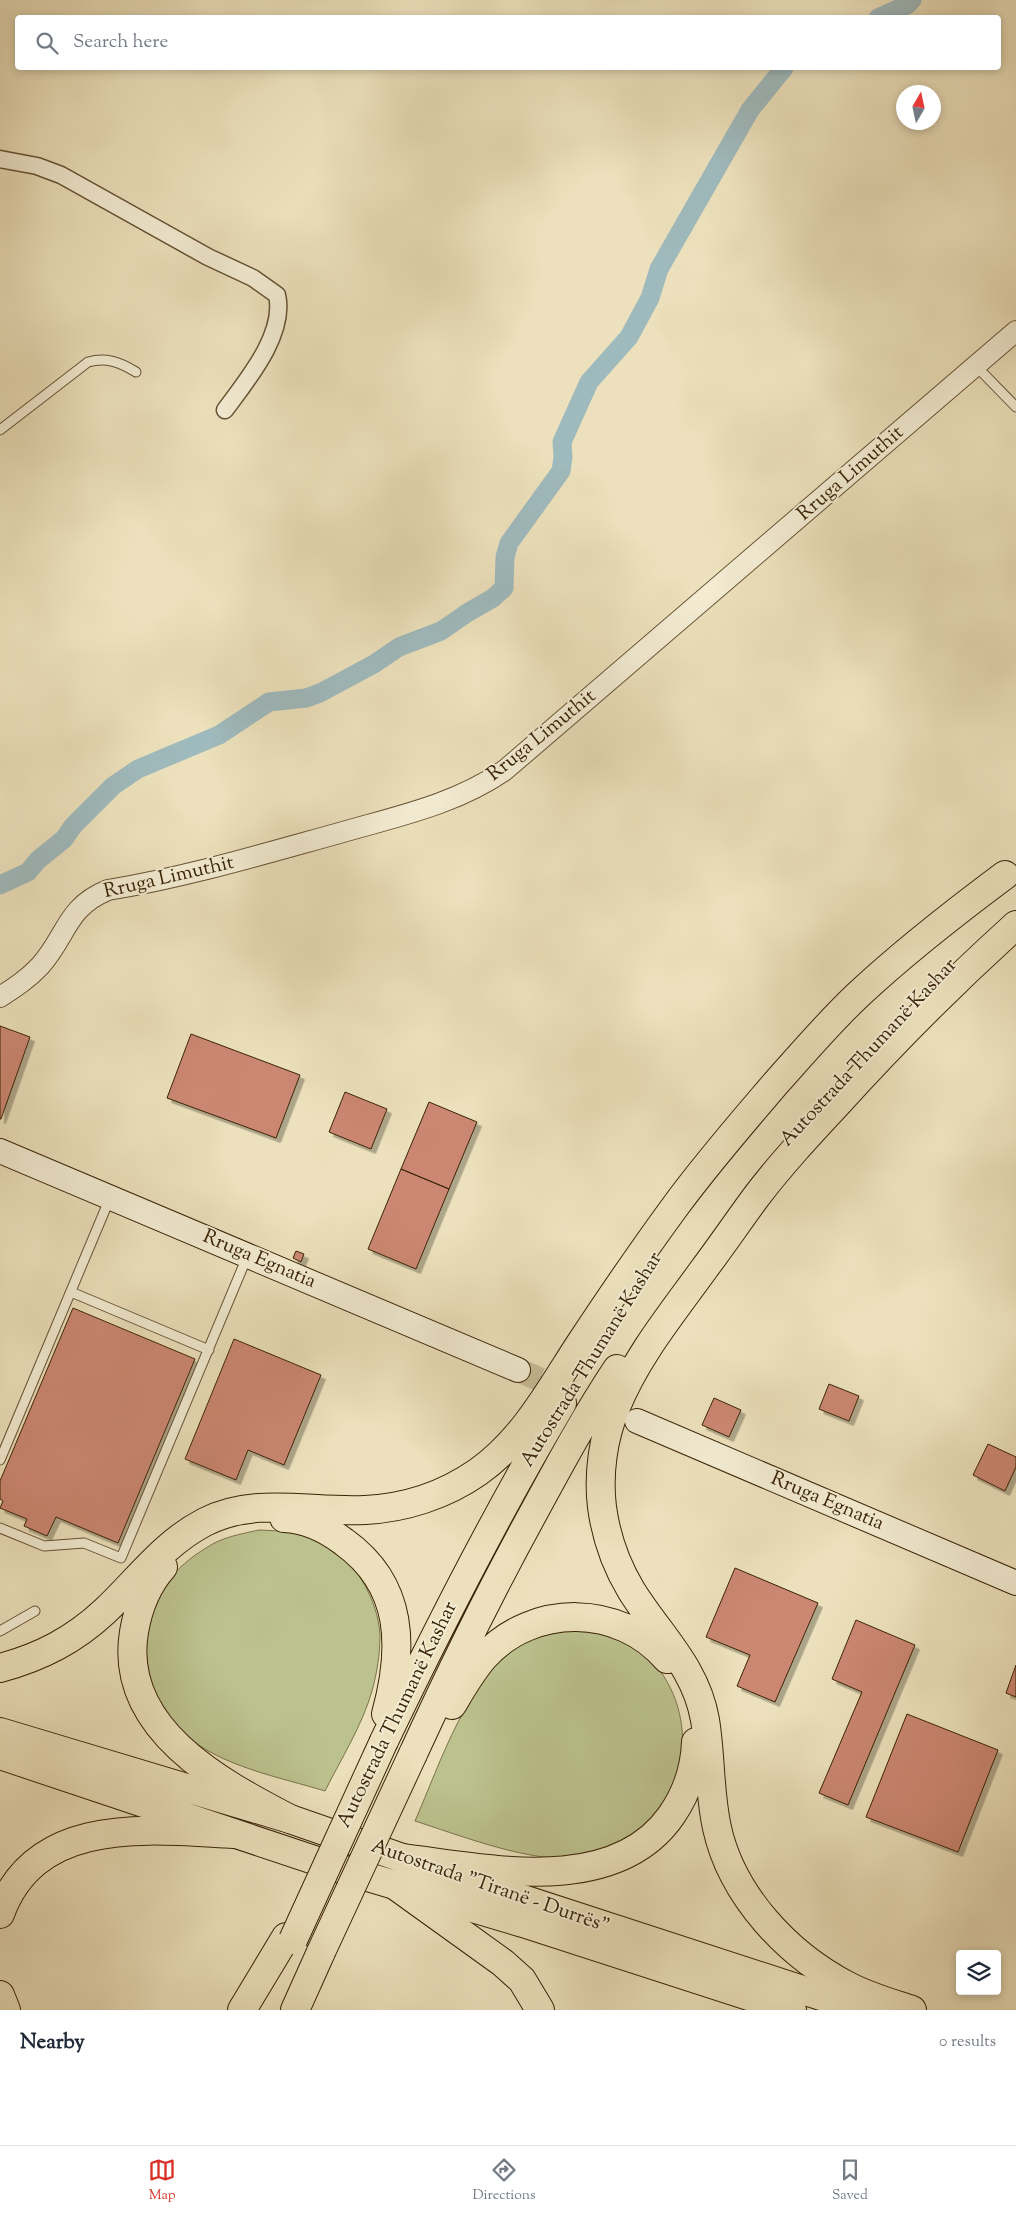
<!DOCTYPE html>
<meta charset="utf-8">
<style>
:root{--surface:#fff;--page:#f2f2f3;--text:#1f2937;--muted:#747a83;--line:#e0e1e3;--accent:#d93025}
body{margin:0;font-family:"Sorts Mill Goudy",serif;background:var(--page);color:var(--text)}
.controls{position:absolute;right:15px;bottom:15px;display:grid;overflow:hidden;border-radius:5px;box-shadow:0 2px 8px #0003}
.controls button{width:45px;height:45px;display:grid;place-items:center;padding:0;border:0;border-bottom:1px solid var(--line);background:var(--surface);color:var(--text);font:25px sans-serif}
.compass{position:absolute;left:896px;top:85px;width:45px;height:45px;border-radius:50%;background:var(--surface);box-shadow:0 2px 8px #0003;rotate:9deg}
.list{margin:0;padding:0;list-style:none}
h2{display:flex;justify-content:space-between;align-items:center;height:65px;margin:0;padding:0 20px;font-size:21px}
h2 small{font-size:16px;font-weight:400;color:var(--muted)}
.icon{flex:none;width:28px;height:28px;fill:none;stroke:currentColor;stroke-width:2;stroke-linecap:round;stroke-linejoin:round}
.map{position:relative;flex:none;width:1016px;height:2010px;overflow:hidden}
.search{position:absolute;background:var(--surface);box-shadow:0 2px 8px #0003;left:15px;right:15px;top:15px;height:55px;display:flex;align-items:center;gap:12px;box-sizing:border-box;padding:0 18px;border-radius:5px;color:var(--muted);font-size:19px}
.sheet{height:135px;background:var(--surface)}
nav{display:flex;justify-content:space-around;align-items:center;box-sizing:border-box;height:70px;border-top:1px solid var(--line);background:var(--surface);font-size:14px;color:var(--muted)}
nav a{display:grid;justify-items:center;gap:2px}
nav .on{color:var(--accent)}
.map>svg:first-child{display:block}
.green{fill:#bcc28e;stroke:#7a724a}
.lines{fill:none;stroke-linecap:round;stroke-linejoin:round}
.canal{stroke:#9fbabd;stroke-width:19}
.building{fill:#cb8772;stroke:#392305;filter:url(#shadow)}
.secondary-tunnel{stroke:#c8bb97;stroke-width:24;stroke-dasharray:24 12;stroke-linecap:butt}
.service-casing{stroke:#665233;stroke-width:11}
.minor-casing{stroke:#665233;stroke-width:19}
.tertiary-casing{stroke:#665233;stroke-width:22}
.secondary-casing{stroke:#392305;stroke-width:26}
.trunk-casing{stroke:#392305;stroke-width:30}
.motorway-casing{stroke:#392305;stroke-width:30}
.service{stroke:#f3ecd3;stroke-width:9}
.minor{stroke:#f3ecd3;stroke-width:16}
.tertiary{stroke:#f3ecd3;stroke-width:20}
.secondary{stroke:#f3ecd3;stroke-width:24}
.trunk{stroke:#ece1bc;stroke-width:28}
.motorway{stroke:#ece1bc;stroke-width:28}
.motorway-bridge-casing{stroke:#392305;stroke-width:30;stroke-linecap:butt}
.motorway-bridge{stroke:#ece1bc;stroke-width:28}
.labels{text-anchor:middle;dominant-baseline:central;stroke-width:4;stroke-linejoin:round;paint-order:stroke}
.street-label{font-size:20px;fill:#392305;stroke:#f3ecd3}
</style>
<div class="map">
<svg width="1016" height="2010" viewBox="0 0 1016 2010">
<defs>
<filter id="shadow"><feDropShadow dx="4.5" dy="4.5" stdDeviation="0" flood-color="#0004"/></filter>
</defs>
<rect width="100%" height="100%" fill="#ece1bc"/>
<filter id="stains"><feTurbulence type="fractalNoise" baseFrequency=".004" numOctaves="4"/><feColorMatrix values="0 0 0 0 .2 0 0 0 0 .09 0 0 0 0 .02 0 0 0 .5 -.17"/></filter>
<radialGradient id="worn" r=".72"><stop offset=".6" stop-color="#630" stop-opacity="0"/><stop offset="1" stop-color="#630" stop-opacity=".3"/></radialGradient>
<path class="green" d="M259,1530C280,1531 300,1531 319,1540C353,1555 378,1599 380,1635C380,1654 377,1673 372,1691C362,1726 341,1759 325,1791C279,1777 223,1767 185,1735C143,1699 133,1628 166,1583C177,1569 191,1557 206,1548C222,1537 241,1534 259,1530Z
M582,1627C596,1632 624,1638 636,1646C697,1693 699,1786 636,1832C628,1838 619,1845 610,1848C603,1850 595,1852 588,1853C581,1855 573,1858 566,1858C523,1860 456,1834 415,1821C440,1764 468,1675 523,1643C541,1632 561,1630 582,1627Z"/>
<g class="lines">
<path class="canal" d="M878,18L907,5L912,0
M0,885L28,872L38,860L64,839L73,826L113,786L138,769L219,735L269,702L306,698L320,693L374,664L399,647L441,631L467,613L493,598L504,588L505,557L509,543L561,471L563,457L562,442L589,382L629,337L650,298L659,269L675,241L750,110L784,68"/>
</g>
<path class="building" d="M0,1026L30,1037L1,1119H0Z
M191,1034L300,1075L276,1138L167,1098Z
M345,1092L387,1109L371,1149L329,1132Z
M429,1102L477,1122L449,1189L401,1169Z
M401,1169L449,1189L416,1269L368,1249Z
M296,1251L304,1254L301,1262L293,1258Z
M73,1308L195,1359L118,1543L56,1517L47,1536L24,1526L27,1519L0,1508L3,1501L0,1499V1481Z
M234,1339L321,1375L284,1465L248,1450L236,1480L185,1459Z
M829,1384L859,1396L849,1421L819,1409Z
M714,1398L741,1410L729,1437L702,1425Z
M988,1444L1016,1457V1467L1005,1491L973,1475Z
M735,1568L818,1603L775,1702L737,1686L750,1655L706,1637Z
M856,1620L915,1645L848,1805L819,1793L862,1692L832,1679Z
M1016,1665V1697L1006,1693Z
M907,1714L998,1750L958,1852L866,1817Z"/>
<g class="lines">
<path class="secondary-tunnel" d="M518,1370L612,1411"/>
<defs>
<path id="service" d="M976,366L1016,407
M0,430L88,362C106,357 120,362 136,372
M71,1292L209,1350
M0,1460L110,1198
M0,1528L44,1546L84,1543L121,1558L247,1257
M0,1631L35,1611"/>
<path id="minor" d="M0,159L37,166L61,175L208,257L253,278L277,295C286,334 247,380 225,410"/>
<path id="tertiary" d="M0,997C14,988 28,979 40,966C67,936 66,907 108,890C186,877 260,855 336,834C394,817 455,805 505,770L1016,331"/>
<path id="secondary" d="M0,1151L518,1370
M637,1421L1016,1583"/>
<path id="trunk" d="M0,1732L290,1819L480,1885L864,2010
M0,1755L341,1869L523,1923L792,2010"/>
<path id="motorway" d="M284,1518C305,1519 327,1529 344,1542C404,1585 404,1648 386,1714
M163,1567C147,1585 138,1608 134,1632C118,1728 219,1782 290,1819
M0,1668C41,1657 74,1640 105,1611C138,1580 164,1543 205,1522C256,1496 311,1513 365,1510C405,1508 445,1495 478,1472C523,1440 549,1392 578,1347C609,1300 641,1253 674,1208C706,1164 741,1124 776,1083C803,1053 829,1022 859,994C905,951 954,913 1005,875
M452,1705C462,1688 471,1672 484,1657C533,1603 620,1604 667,1659
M384,1741C439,1626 497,1513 562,1403
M413,1754C451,1671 491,1590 535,1510C561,1462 587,1414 617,1369
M401,1858C485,1868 613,1898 671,1816C687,1793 695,1770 696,1742
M396,1886L503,1963L522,1980L540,2010
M0,1914C36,1814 150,1830 234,1834
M0,1995L6,2010
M242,2010L286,1937
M295,2010L321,1952
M912,2010C891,2003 869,1997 848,1986C788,1955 732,1896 717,1828C709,1792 711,1756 705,1720C696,1667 658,1634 631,1590C616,1565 606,1537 602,1507C598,1474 603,1437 616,1407C636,1357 673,1312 704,1269C722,1245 739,1220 756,1197C781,1164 809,1134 837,1104C894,1041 953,982 1016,925"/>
</defs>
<use href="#service" class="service-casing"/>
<use href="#minor" class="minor-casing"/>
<use href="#tertiary" class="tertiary-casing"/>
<use href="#secondary" class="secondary-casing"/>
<use href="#trunk" class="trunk-casing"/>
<use href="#motorway" class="motorway-casing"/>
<use href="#service" class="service"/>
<use href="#minor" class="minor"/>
<use href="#tertiary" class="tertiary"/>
<use href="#secondary" class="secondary"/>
<use href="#trunk" class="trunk"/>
<use href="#motorway" class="motorway"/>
<defs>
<path id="motorway-bridge" d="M293,1940L384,1741
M321,1952L413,1754"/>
</defs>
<use href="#motorway-bridge" class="motorway-bridge-casing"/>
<use href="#motorway-bridge" class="motorway-bridge"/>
</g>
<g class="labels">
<g class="street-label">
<text transform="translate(851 474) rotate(-41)">Rruga Limuthit</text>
<text transform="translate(542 736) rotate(-39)">Rruga Limuthit</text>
<text transform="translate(169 878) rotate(-13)">Rruga Limuthit</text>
<text transform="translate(869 1053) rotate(-47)">Autostrada Thumanë Kashar</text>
<text transform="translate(259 1260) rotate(23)">Rruga Egnatia</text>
<text transform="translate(592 1360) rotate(-58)">Autostrada Thumanë Kashar</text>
<text transform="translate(827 1502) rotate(23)">Rruga Egnatia</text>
<text transform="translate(398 1715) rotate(-64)">Autostrada Thumanë Kashar</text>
<text transform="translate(490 1887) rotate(19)">Autostrada "Tiranë - Durrës"</text>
</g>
</g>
<rect width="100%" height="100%" filter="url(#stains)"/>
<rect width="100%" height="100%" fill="url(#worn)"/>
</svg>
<div class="controls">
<button><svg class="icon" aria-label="layers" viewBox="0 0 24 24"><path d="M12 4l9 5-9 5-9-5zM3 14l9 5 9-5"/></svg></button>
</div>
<svg class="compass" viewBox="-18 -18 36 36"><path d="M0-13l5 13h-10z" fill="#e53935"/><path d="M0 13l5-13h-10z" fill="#747a83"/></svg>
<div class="search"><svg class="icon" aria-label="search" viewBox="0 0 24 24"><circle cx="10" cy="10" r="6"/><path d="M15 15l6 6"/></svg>Search here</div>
</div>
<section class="sheet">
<h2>Nearby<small>0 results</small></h2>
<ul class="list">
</ul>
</section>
<nav>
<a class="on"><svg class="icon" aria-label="map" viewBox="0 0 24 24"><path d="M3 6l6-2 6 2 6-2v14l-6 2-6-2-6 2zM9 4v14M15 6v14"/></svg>Map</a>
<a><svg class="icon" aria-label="directions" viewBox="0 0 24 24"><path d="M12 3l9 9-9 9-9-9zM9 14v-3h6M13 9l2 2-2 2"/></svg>Directions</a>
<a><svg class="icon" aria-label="saved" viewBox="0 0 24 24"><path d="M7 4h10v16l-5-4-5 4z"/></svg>Saved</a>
</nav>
